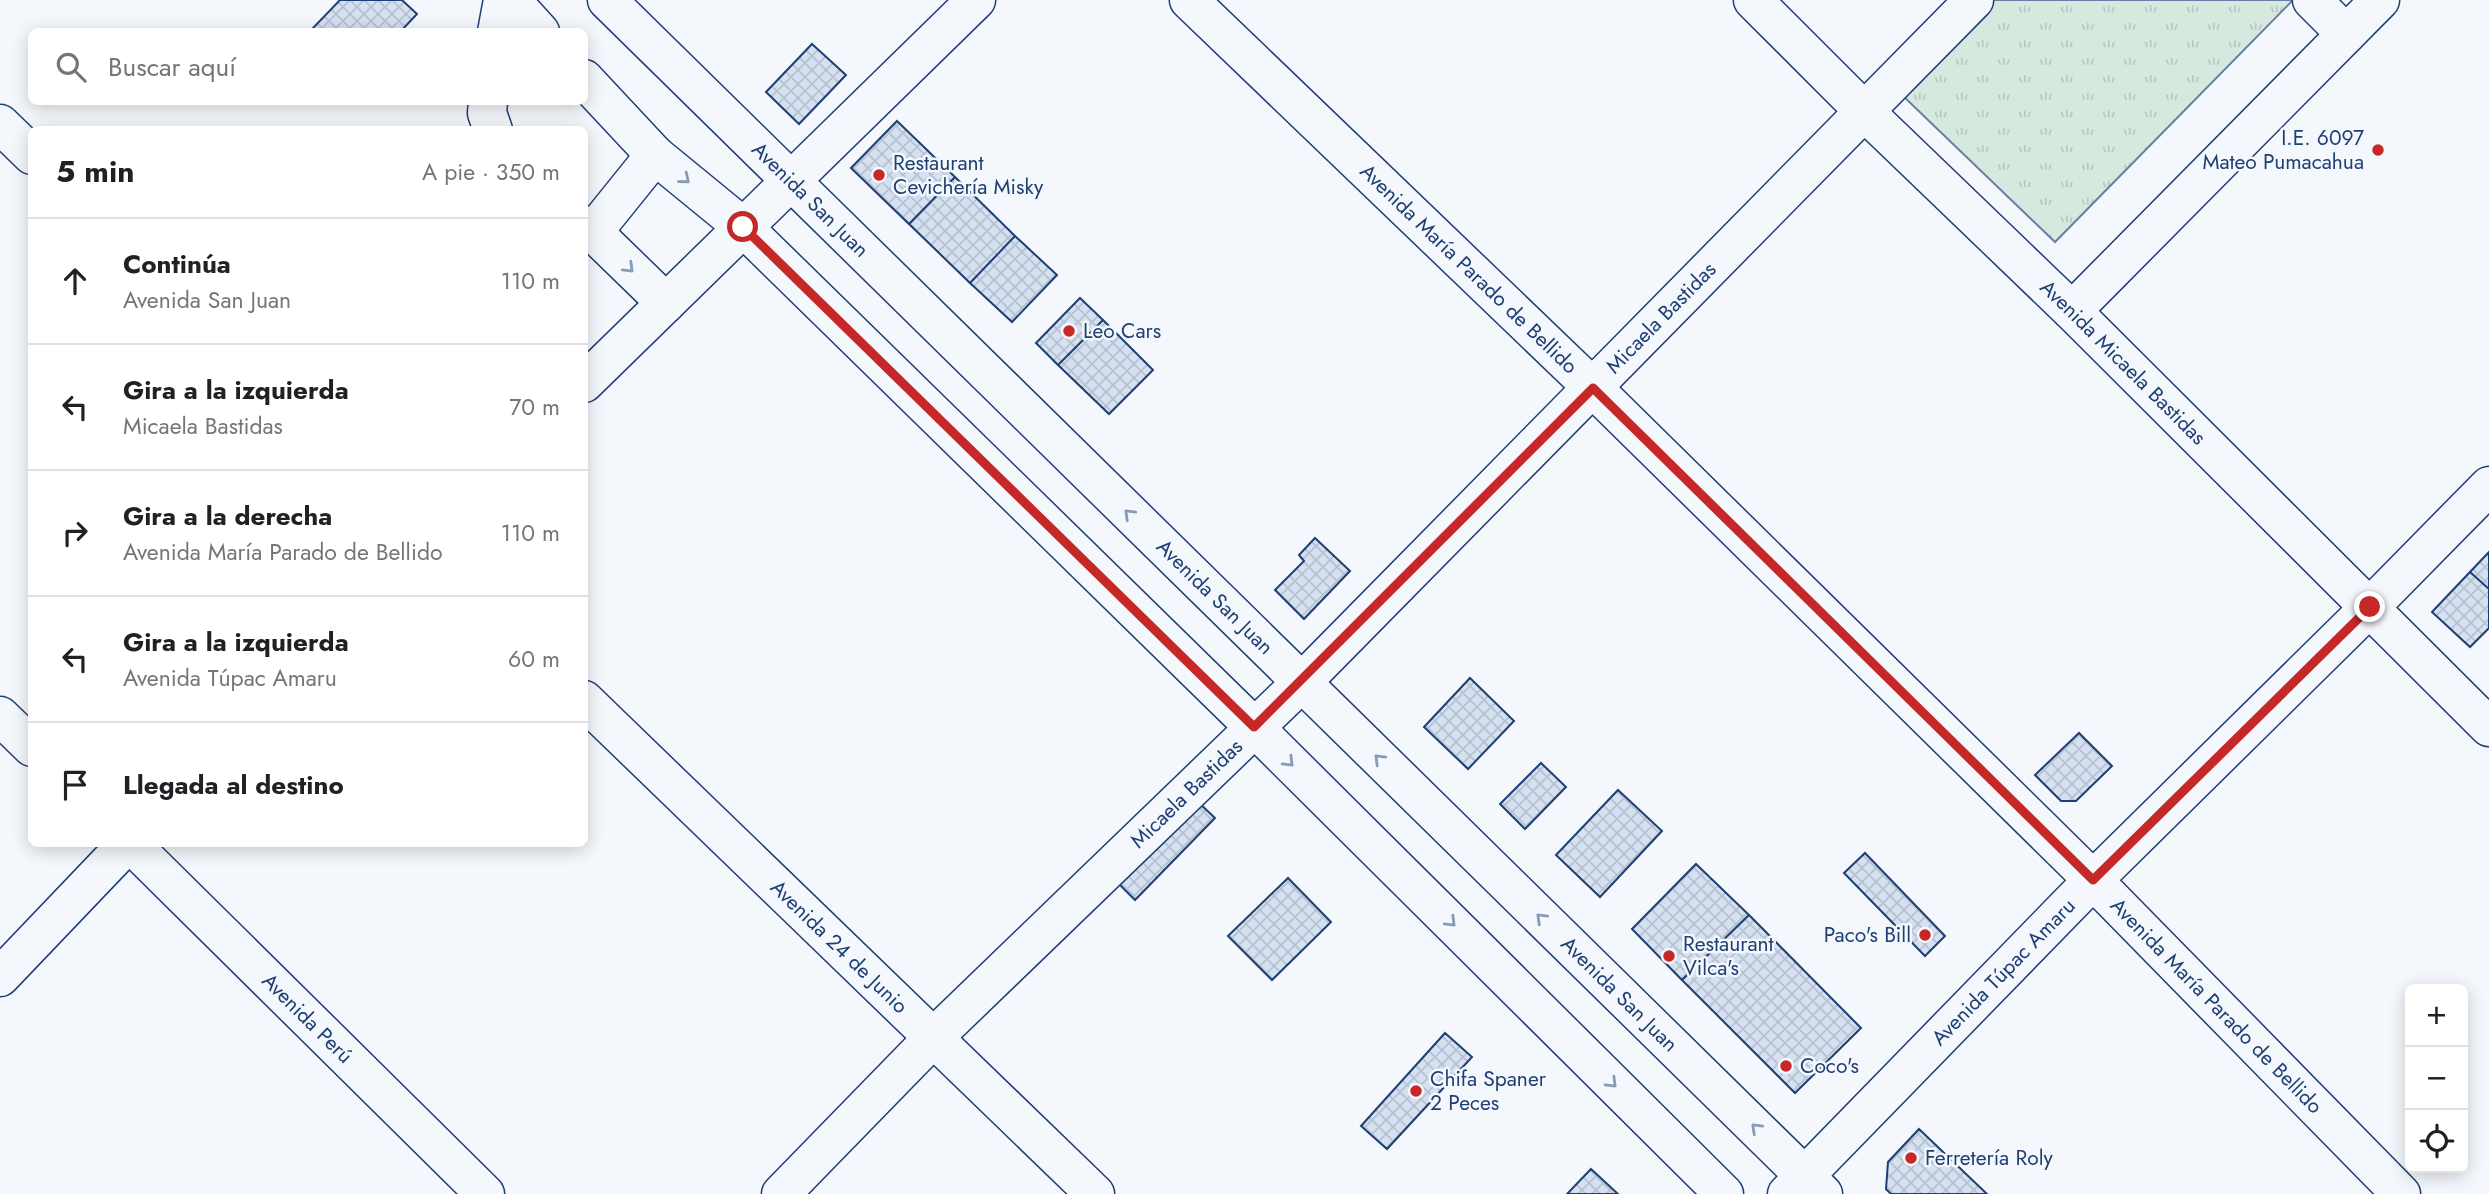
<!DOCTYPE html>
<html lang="es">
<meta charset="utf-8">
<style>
:root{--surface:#fff;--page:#f6f6f6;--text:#202124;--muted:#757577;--line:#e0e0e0}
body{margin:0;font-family:Jost,sans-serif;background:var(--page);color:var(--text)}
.controls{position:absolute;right:21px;bottom:21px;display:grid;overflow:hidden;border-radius:10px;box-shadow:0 4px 18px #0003}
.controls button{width:63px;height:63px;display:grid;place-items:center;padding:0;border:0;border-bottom:2px solid var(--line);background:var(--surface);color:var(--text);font:35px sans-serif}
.stop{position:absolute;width:21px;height:21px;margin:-16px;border:5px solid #c62828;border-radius:50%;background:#fff}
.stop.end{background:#c62828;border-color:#fff;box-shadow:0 2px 7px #0008}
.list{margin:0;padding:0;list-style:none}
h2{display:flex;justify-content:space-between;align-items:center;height:91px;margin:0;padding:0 28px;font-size:30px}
h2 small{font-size:23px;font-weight:400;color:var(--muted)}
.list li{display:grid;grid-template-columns:46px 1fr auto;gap:21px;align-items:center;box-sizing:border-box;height:126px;padding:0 28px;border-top:2px solid var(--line)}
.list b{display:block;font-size:26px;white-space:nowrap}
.list p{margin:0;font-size:23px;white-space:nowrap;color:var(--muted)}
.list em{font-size:23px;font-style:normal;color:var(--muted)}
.icon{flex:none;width:38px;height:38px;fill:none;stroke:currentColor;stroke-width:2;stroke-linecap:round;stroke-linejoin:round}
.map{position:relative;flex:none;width:2489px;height:1194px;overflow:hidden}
.search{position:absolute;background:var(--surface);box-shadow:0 4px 18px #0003;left:28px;top:28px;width:560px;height:77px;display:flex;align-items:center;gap:18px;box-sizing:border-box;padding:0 24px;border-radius:10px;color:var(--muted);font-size:26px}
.panel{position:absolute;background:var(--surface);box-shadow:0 4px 18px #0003;left:28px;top:126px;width:560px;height:721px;border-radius:10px}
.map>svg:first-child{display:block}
.park{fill:url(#park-tufts);stroke:#687fa3;stroke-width:2}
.building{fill:url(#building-cross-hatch);stroke:#1d3f73;stroke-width:2}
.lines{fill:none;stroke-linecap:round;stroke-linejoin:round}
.minor-casing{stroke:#1d3f73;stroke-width:41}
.major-casing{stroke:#1d3f73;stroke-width:41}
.minor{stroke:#f4f7fb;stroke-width:38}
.major{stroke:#f4f7fb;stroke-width:38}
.oneway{stroke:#889bb7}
.route{stroke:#c62828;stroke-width:9}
.poi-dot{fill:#c62828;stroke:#f4f7fb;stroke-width:2.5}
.labels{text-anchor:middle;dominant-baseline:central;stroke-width:5;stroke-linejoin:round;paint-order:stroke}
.poi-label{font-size:21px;fill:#1d3f73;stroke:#f4f7fb;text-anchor:start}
.street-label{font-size:21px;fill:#1d3f73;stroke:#f4f7fb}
</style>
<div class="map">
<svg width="2489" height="1194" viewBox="0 0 2489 1194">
<defs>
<pattern id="park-tufts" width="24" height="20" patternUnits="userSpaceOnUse" patternTransform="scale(1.75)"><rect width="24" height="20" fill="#d7e8df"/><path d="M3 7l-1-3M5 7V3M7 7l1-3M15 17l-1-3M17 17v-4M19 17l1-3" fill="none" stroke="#b8c8c3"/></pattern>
<pattern id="building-cross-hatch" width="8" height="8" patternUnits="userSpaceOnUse" patternTransform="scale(1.75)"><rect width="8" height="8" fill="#d5e0f0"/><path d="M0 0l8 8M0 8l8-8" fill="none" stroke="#b6c1d1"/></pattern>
</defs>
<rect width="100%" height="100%" fill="#f4f7fb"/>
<path class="park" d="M1994,0H2293L2055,242L1902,95Z"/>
<path class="building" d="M340,0H402L417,14L400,32H314L312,29Z
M812,44L846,75L799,124L766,92Z
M897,121L955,177L909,224L851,168Z
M955,177L1015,236L970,283L909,224Z
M1015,236L1057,275L1012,322L970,283Z
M1080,298L1103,320L1058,365L1036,343Z
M1103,320L1153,370L1109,414L1058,365Z
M1315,538L1350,571L1304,619L1275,590L1304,561L1299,555Z
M2489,552V589L2470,572Z
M2470,572L2489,589V628L2470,647L2432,612Z
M1470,678L1514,721L1468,769L1424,727Z
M2079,733L2112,766L2076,801H2061L2035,775Z
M1541,763L1566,787L1525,829L1500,804Z
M1618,790L1662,831L1600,897L1556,855Z
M1197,801L1215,818L1135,900L1118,883Z
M1865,853L1945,936L1925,956L1844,873Z
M1696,864L1749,915L1682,980L1632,929Z
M1288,878L1331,922L1272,980L1228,936Z
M1749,915L1861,1028L1795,1093L1682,980Z
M1445,1033L1472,1057L1387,1149L1361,1126Z
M1919,1129L1987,1194H1891L1886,1189L1888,1162Z
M1591,1169L1618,1194H1567Z"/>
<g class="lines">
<defs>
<g id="minor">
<path id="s1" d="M1189,0L1593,388L2093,880L2401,1194"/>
<path id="s2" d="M1753,0L1864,111L2072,311L2489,727"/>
<path d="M2312,0L2346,34"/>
<path d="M497,32L503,0"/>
<path d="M488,102L487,113L493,130"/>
<path d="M0,124L32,155"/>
<path d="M584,225L593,232L655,155"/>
<path d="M593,232L666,303"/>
<path d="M2072,311L2380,0"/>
<path d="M584,383L976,0"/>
<path id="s3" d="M584,700L1095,1194"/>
<path d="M0,716L32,747"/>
<path id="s4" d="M131,844L485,1194"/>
<path d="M0,977L127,844"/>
<path id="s5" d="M781,1194L934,1037L1301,683L1974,0"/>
<path id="s6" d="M1787,1194L2093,880L2370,607L2489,486"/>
</g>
<g id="major">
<path d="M511,0L540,32"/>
<path id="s7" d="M607,0L1823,1194"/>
<path d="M584,79L655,155L743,227L1254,727L1724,1194"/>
</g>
</defs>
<use href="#minor" class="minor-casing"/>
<use href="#major" class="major-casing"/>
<use href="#minor" class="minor"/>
<use href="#major" class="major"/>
</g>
<defs><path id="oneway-chevron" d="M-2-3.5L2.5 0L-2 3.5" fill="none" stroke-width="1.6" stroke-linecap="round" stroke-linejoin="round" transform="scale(1.75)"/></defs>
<g class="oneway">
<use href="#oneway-chevron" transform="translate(685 179) rotate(39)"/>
<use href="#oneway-chevron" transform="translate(629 268) rotate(44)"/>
<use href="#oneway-chevron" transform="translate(1129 514) rotate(-136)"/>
<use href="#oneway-chevron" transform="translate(1379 759) rotate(-136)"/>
<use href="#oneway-chevron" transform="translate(1289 762) rotate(45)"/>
<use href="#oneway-chevron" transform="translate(1541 918) rotate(-136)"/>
<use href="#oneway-chevron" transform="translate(1451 922) rotate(45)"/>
<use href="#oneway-chevron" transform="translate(1612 1083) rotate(45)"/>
<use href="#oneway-chevron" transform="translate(1756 1128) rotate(-136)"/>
</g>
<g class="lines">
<path class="route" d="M743,227L1254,727L1593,388L2093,880L2370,607"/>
</g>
<g class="poi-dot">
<circle cx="2378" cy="150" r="7"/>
<circle cx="879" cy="175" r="7"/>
<circle cx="1069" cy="331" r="7"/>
<circle cx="1925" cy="935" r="7"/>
<circle cx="1669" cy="956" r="7"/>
<circle cx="1786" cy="1066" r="7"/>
<circle cx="1416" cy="1091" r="7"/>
<circle cx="1911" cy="1158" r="7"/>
</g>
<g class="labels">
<g class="poi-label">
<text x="2364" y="138" text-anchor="end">I.E. 6097<tspan x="2364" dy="24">Mateo Pumacahua</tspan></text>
<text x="893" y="163">Restaurant<tspan x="893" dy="24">Cevichería Misky</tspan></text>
<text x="1083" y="331">Leo Cars</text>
<text x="1911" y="935" text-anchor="end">Paco's Bill</text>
<text x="1683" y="944">Restaurant<tspan x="1683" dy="24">Vilca's</tspan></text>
<text x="1800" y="1066">Coco's</text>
<text x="1430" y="1079">Chifa Spaner<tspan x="1430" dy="24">2 Peces</tspan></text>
<text x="1925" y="1158">Ferretería Roly</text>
</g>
<g class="street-label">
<text stroke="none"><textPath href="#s7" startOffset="285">Avenida San Juan</textPath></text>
<text stroke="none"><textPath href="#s1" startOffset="388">Avenida María Parado de Bellido</textPath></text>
<text stroke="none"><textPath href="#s5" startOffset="1242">Micaela Bastidas</textPath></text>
<text stroke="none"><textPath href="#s2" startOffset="518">Avenida Micaela Bastidas</textPath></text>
<text stroke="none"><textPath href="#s7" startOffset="852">Avenida San Juan</textPath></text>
<text stroke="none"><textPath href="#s5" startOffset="570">Micaela Bastidas</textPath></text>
<text stroke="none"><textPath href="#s3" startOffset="355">Avenida 24 de Junio</textPath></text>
<text stroke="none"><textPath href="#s6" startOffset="310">Avenida Túpac Amaru</textPath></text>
<text stroke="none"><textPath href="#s7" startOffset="1419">Avenida San Juan</textPath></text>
<text stroke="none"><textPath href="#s1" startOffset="1438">Avenida María Parado de Bellido</textPath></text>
<text stroke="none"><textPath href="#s4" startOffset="248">Avenida Perú</textPath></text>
</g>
</g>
</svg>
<div class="controls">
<button>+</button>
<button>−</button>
<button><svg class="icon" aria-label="locate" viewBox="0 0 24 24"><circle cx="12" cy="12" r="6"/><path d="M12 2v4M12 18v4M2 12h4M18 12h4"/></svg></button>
</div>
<div class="stop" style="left:743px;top:227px"></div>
<div class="stop end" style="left:2370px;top:607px"></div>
<div class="search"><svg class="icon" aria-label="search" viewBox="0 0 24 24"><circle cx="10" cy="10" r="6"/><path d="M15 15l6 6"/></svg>Buscar aquí</div>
<section class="panel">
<h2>5 min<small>A pie · 350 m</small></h2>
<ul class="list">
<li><svg class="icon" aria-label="ahead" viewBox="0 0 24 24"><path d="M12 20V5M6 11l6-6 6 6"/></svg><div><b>Continúa</b><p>Avenida San Juan</p></div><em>110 m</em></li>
<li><svg class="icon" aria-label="left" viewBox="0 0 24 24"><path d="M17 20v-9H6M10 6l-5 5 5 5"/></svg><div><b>Gira a la izquierda</b><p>Micaela Bastidas</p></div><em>70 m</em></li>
<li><svg class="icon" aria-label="right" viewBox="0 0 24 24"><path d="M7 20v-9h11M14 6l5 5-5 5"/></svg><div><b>Gira a la derecha</b><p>Avenida María Parado de Bellido</p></div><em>110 m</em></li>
<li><svg class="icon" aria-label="left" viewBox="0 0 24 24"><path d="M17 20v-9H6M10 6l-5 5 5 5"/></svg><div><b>Gira a la izquierda</b><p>Avenida Túpac Amaru</p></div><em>60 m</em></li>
<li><svg class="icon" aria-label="arrive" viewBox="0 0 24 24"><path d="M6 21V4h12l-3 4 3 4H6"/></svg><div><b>Llegada al destino</b></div></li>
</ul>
</section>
</div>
